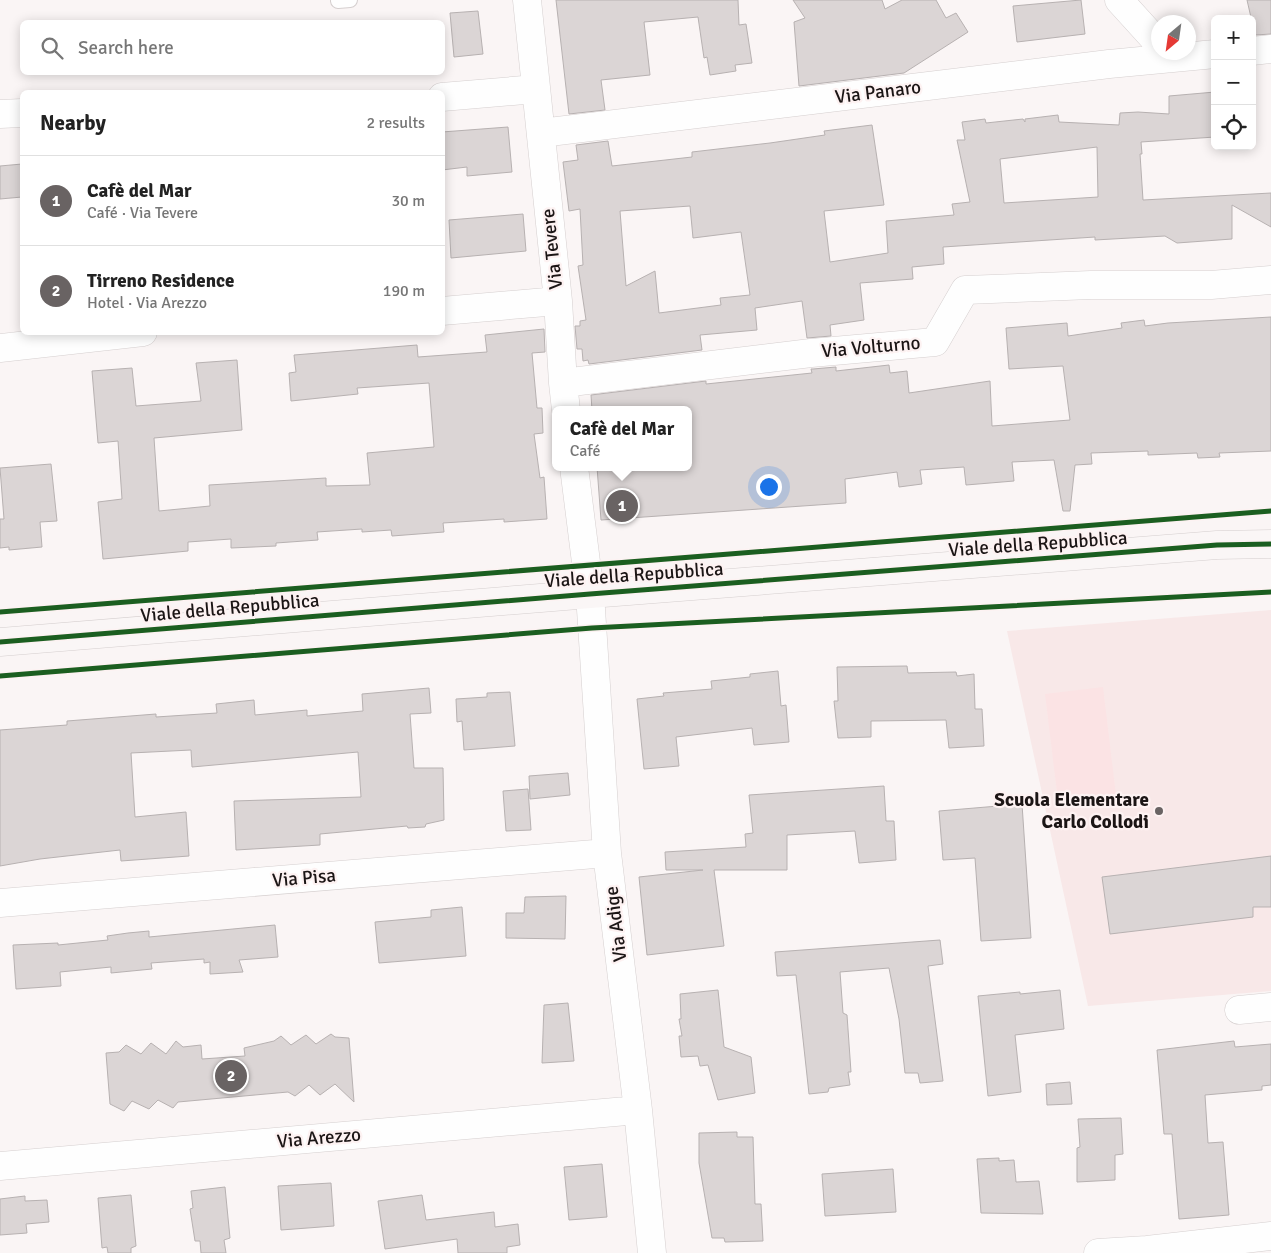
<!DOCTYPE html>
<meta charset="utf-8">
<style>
:root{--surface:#fff;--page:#f2f2f2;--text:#222;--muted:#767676;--line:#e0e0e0;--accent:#696363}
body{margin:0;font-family:Signika,sans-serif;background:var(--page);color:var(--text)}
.controls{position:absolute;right:15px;top:15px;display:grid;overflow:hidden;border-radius:8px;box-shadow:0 2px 12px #0003}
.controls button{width:45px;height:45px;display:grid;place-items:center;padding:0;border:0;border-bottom:1px solid var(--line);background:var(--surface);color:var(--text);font:25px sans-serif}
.compass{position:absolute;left:1151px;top:15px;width:45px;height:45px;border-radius:50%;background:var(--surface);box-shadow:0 2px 12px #0003;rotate:209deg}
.you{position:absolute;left:768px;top:486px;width:18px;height:18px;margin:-12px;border:4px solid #fff;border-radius:50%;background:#1a73e8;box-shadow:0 0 0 8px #1a73e833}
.badge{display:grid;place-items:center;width:32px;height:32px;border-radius:50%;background:var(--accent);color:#fff;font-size:16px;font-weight:700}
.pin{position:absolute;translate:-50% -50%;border:2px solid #fff;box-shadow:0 1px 5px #0006}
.popup{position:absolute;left:552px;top:406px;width:140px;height:65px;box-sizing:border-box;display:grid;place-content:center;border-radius:8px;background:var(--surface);filter:drop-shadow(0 1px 4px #0005);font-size:16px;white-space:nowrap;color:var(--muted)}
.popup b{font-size:19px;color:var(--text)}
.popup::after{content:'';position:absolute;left:50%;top:100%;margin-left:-10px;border:10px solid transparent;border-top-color:var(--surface)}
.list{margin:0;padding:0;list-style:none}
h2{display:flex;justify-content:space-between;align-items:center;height:65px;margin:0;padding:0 20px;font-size:21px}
h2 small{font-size:16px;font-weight:400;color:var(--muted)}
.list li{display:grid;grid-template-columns:32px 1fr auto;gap:15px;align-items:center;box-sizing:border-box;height:90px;padding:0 20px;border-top:1px solid var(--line)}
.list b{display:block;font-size:19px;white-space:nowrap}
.list p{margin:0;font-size:16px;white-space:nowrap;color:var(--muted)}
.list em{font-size:16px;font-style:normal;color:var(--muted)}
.icon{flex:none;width:28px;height:28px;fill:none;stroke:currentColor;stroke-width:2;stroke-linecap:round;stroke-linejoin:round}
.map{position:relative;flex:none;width:1271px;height:1253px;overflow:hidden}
.search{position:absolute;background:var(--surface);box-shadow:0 2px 12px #0003;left:20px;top:20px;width:425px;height:55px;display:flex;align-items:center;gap:12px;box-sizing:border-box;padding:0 18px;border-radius:8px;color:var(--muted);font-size:19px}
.panel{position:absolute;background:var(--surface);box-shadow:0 2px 12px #0003;left:20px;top:90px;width:425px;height:245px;border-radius:8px}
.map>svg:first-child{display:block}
.built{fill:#f8e8e8}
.green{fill:#fbe3e4}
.building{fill:#dbd5d5;stroke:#b7b1b1;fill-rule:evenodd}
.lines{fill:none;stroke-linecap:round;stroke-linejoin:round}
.lane-casing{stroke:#d5cfcf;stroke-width:16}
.street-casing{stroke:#d5cfcf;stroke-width:29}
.secondary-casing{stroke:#d5cfcf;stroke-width:29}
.lane{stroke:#fefefe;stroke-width:14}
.street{stroke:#fefefe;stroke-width:28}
.secondary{stroke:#faf6f6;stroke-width:28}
.cycleway-casing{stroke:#fdf2f2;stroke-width:8}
.cycleway{stroke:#1b5e20;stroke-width:5}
.poi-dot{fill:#696363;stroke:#fdf2f2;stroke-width:2}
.labels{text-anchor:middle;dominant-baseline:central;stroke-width:4.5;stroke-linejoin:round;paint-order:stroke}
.street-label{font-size:19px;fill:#1b1515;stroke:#fdf2f2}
.poi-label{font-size:19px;font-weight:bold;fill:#1b1515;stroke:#fdf2f2;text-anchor:end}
</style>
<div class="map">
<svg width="1271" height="1253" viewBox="0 0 1271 1253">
<rect width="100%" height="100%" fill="#faf5f5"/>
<path class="built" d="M1271,610V991L1088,1006L1007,631Z"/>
<path class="green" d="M1103,687L1116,795L1058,801L1045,694Z"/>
<path class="building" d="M556,0H738L739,25L746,24L752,63L735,65L736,71L710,75L707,57L704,58L698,17L644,22L650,75L601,80L605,110L569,114Z
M793,0H882L885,9L902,0H936L946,18L956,13L968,32L904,73L799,86L794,22L805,18Z
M1081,0L1085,34L1017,42L1013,6Z
M1247,0H1271V34L1255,35Z
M478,11L483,54L454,57L450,13Z
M1215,92V137L1141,142L1142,154H1140L1143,200L1271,193V227L1232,205V239L1177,243L1165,236L1095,240V237L943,247L944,264L912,267L913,279L860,283L864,320L830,325L831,336L807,338L802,301L755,308L757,330L700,335L702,350L589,364L588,360L583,361L582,349H577L575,326H580V321L586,320L578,266L583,265L580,209L569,211L563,162L578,160L576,145L608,141L612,166L692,157V152L770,143L825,135L824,131L872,125L884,205L824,211L830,262L888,253L886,221L954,215L952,204L970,202L957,140H965L962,122L985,119L986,123L1023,119L1025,122V119L1058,115L1059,122L1119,125L1120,113L1138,112L1169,114V96ZM1097,147L1098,197L1004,203L1000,159ZM690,206L693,238L741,232L750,295L720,298L721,305L659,313L655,271L626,286L620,211Z
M508,127L512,172L467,176V167L442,170V132Z
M22,164V197L0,199V166Z
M523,214L526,251L451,258L449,220Z
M1271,317V451L1219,453L1220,457L1198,458L1197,453L1148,455V451L1091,453L1092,464L1075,465L1070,511H1063L1054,460L1012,462L1014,481L966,485L964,467L920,470L922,484L899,487L897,472L845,479L846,503L601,520L597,467H688V410H592L591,395L706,381V384L812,373L811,369H813L836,367V371L889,365L890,373L907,371L909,393L990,381L992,426L1070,420L1063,366L1009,369L1006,328L1067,323L1068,336L1122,328L1121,323L1144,320L1145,326L1168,323Z
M544,329L545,352L532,353L537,408H542L543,433L534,434L540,478L544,477L547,519L504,522V519L443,523L444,532L392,536L391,530L362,532V529L317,532L318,540L276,543V546L231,548V539L188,542V551L103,559L98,502L122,499L118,441L98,443L92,371L132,368L136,406L201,401L196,363L237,360L242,430L154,438L159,511L210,506L209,485L326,478V486L370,485L367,453L434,447L429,383L357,388L358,394L291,401L289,373L296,372L294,355L417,345L418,357L487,352L485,335Z
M51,464L57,521L40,522L42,547L9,550V547L0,548V519H4L0,468Z
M907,666L908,673L956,672L957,676L974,674L975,709H982L984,746L949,748L946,720L871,721V737L838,738L834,701H838L837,667Z
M778,671L781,706L786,705L789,742L754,745L752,728L676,737L679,766L644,769L637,699L664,696L663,693L712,689L711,681L750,677V674Z
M429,688L431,713L410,714L414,768H443L444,820L426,824L425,827L408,828L407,826L320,834V845L236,850L234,801L361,797L358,752L192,767L191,750L131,753L135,817L186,812L189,856L121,861L120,850L40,859L0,866V730L67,725V721L156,714V717L217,713L216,704L254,700L255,715L307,710V716L363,711L362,694Z
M510,692L515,746L464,750L462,721L457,722L456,699L487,697V693Z
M568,773L570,795L530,799L529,776Z
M884,786L886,821H894L896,860L859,863L855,831L787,835V870H714L724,946L647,955L639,877L703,870H666L665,852L746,847L745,834L753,833L749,795Z
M528,789L531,830L506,831L503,791Z
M1022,804L1031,938L981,941L975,858L943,860L939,811Z
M1271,856V907H1253V917L1110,934L1102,877Z
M566,896L565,939L506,938V913H524L525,897Z
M462,907L466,956L379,963L375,922L431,917V910Z
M275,925L278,957L239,960L243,972L210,974V962L204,963V959L151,963L152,969L111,973V967L60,972L61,986L16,989L13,945L58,943V945L108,940L107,936L128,933L149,931V937Z
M940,940L943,964L928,966L943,1081L920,1083L918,1073H905L899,1019L889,968L840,972L843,1013L847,1015L851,1072H848L850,1085L829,1088L828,1092L809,1094L796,975L777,976L775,952Z
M718,990L724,1047L751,1057L755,1093L718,1100L708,1065L700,1066L698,1056L681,1057L679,1036H682L679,1019H681L680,994Z
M1060,990L1064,1029L1015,1035L1021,1092L988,1096L978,996L1020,992V994Z
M568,1003L574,1061L542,1063L544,1005Z
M331,1034L335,1037L349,1038L354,1102L335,1084L320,1095L309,1085L295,1096L288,1092L178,1102L173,1108L158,1100L149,1109L132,1101L124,1111L110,1104L106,1053L119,1052L126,1045L141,1054L151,1043L166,1054L176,1041L183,1047L201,1045L202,1059L245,1056L244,1048L274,1041L281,1036L291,1045L306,1035L316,1044Z
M1234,1041L1235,1047L1271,1044V1085L1262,1086V1090L1205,1095L1208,1143L1223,1142L1229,1215L1179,1219L1172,1134H1164L1157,1050Z
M1070,1082L1072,1104L1047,1105L1046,1084Z
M1121,1118L1123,1154L1115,1155V1180L1077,1182V1148L1080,1147L1078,1119Z
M737,1132V1137H753L755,1204H761L763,1241L725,1242L724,1238H712L699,1163V1133Z
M999,1158V1161L1014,1160L1016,1182L1039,1181L1043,1214L981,1213L977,1159Z
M602,1164L607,1217L569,1220L564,1167Z
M893,1169L896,1212L825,1216L822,1174Z
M331,1183L334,1226L281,1230L278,1186Z
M225,1187L230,1238L224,1240L226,1253H201L200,1241H195L190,1209L193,1208L191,1191Z
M131,1195L136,1246L131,1248V1253H108L107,1247L102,1248L98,1198Z
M422,1195L426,1220L494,1212L495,1227L518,1224L520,1245L507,1247V1253H458L457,1239L385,1249L378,1201Z
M25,1196V1201L47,1200L49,1222L26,1224L27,1233L0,1235V1199Z"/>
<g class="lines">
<defs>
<path id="lane" d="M338,1L350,0"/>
<path id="street" d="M527,0L558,301L563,383L566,410
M1119,0L1158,43
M1252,51L1271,49
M442,97L536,89
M0,114L22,113
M541,133L1109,64L1215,54
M442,311L558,301
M0,348L143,332
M563,383L811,353L935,342L965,290L1091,285H1211L1271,280
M574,467L590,594L607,853L638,1110L652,1253
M0,903L607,853
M1239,1010L1271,1007
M0,1166L638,1110
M1098,1253L1147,1250L1271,1236"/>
<path id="secondary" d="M0,642L590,594L1217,545L1271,544"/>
</defs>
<use href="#lane" class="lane-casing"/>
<use href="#street" class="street-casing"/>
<use href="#secondary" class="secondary-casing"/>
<use href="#lane" class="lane"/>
<use href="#street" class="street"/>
<use href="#secondary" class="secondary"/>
<defs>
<path id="cycleway" d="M0,612L1271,511
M0,642L590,594L1217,545L1271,544
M0,676L592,628L1271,592"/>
</defs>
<use href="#cycleway" class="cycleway-casing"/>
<use href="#cycleway" class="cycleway"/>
</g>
<circle class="poi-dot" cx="1159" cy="811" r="5"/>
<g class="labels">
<g class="street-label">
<text transform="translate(878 92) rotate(-7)">Via Panaro</text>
<text transform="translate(552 249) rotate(-96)">Via Tevere</text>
<text transform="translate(871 347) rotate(-5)">Via Volturno</text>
<text transform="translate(1038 544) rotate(-4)">Viale della Repubblica</text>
<text transform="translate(634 575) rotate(-4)">Viale della Repubblica</text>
<text transform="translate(230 608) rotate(-5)">Viale della Repubblica</text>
<text transform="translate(304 878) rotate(-5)">Via Pisa</text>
<text transform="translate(616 924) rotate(-97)">Via Adige</text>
<text transform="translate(319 1138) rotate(-5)">Via Arezzo</text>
</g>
<g class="poi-label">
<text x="1149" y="800">Scuola Elementare<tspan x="1149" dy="22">Carlo Collodi</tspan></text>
</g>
</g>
</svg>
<div class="controls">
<button>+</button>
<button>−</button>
<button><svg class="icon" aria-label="locate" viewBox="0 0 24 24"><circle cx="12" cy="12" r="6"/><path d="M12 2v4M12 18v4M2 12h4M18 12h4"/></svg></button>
</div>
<svg class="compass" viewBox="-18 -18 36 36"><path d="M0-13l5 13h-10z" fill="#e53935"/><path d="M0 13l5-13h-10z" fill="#767676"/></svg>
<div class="you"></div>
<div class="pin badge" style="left:622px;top:506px">1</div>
<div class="popup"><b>Cafè del Mar</b>Café</div>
<div class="pin badge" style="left:231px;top:1076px">2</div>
<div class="search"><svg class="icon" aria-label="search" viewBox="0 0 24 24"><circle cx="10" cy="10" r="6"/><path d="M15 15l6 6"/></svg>Search here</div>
<section class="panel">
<h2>Nearby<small>2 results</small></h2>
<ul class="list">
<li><span class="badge">1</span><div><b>Cafè del Mar</b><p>Café · Via Tevere</p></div><em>30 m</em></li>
<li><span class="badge">2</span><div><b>Tirreno Residence</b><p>Hotel · Via Arezzo</p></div><em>190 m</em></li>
</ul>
</section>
</div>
